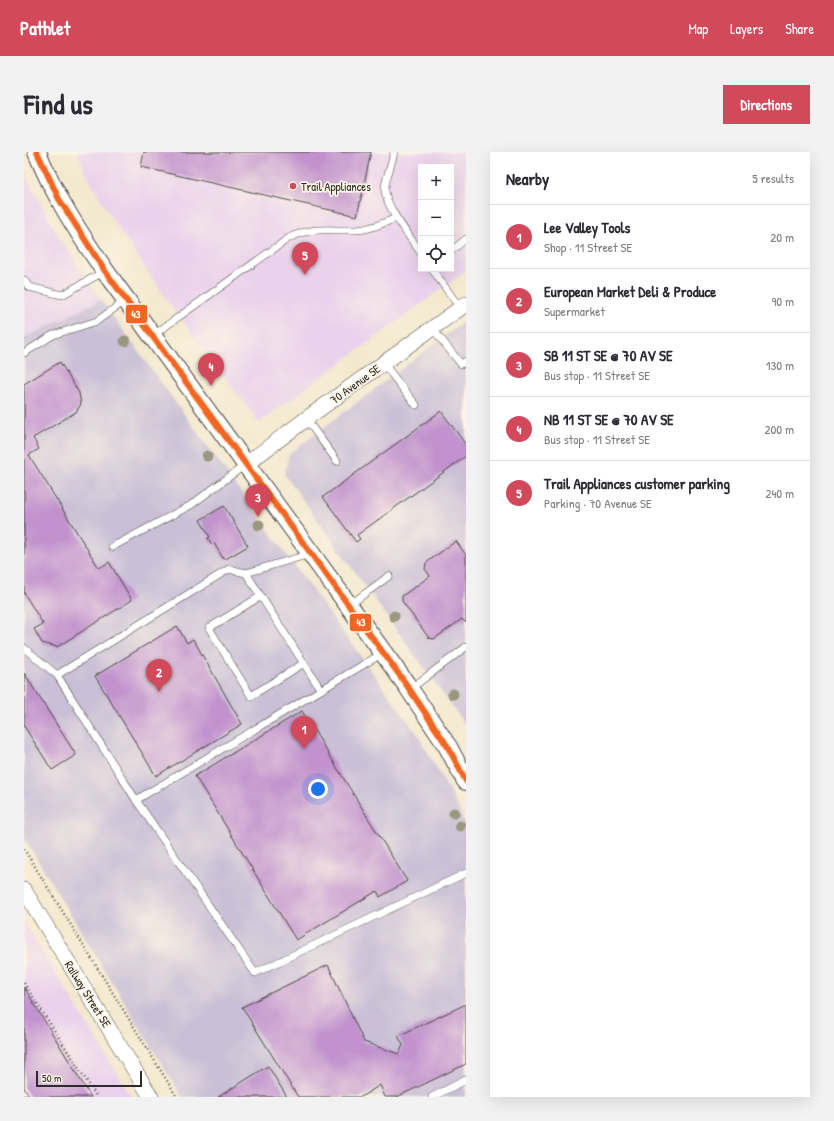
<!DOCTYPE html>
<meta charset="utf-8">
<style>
:root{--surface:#fff;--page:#f2f2f3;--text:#2b2b33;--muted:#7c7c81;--line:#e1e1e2;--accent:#d1495b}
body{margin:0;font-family:"Patrick Hand",sans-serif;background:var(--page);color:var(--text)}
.controls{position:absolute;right:12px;top:12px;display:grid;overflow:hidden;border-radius:0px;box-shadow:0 4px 16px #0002}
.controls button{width:36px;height:36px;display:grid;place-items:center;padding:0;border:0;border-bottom:1px solid var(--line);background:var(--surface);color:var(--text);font:20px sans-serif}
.scale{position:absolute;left:12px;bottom:10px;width:106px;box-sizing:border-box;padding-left:4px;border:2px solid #2b2b2b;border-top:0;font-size:11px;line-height:14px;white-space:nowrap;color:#2b2b2b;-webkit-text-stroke:3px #fcf5e5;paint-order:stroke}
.you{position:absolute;left:294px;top:637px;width:14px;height:14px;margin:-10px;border:3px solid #fff;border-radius:50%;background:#1a73e8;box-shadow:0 0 0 6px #1a73e833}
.badge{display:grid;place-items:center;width:26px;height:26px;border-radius:50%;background:var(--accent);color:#fff;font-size:13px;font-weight:700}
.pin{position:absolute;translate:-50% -33px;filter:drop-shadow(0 1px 2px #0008)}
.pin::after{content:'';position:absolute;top:21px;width:14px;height:12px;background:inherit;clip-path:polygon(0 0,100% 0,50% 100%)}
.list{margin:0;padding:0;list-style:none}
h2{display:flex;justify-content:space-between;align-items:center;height:52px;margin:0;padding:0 16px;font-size:17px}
h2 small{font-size:13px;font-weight:400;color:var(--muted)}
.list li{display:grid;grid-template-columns:26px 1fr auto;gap:12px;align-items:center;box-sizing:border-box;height:64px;padding:0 16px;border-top:1px solid var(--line)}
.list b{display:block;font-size:15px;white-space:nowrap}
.list p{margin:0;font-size:13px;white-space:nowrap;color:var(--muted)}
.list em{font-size:13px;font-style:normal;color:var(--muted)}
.icon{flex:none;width:22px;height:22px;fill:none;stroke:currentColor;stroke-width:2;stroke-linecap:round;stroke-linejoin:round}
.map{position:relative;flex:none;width:442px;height:945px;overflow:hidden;border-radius:0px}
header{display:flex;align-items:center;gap:24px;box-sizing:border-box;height:56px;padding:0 20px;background:var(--accent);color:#fff}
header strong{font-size:19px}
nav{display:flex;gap:22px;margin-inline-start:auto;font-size:14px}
.intro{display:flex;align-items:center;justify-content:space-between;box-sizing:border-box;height:96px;padding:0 24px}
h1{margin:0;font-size:28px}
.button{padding:10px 18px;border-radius:0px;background:var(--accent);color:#fff;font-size:14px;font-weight:700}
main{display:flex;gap:24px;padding:0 24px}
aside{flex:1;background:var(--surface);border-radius:0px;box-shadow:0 4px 16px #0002}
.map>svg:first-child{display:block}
.built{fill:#ead1ec;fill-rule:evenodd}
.industrial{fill:#cabfd6}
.building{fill:#c192cd}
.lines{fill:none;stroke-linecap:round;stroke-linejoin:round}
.service-casing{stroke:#494743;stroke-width:8}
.minor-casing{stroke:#494743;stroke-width:16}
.tertiary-casing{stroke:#494743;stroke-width:20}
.path{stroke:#494743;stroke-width:2.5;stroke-dasharray:1 3;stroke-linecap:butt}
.service{stroke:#fff;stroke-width:7}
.minor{stroke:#fff;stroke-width:15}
.tertiary{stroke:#fff;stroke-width:18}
.bus-1-casing{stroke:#fcf5e5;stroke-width:9}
.bus-1{stroke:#f26522;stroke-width:6}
.tree{fill:#99977d}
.poi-dot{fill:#d1495b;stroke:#fcf5e5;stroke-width:1.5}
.labels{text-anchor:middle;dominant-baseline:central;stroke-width:3.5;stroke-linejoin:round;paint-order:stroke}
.poi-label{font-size:12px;fill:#2b2b2b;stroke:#fcf5e5;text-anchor:start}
.street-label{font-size:12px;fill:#2b2b2b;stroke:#fcf5e5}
.line-badge{stroke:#fcf5e5;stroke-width:1.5}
.badge-label{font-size:11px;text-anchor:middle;font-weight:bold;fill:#fff}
</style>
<header>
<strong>Pathlet</strong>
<nav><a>Map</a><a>Layers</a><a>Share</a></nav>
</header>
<div class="intro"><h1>Find us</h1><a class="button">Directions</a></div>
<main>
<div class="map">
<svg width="442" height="945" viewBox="0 0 442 945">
<rect width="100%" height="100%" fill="#fcf5e5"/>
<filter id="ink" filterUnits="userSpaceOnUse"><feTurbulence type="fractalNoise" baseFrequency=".025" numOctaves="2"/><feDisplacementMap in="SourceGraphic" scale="8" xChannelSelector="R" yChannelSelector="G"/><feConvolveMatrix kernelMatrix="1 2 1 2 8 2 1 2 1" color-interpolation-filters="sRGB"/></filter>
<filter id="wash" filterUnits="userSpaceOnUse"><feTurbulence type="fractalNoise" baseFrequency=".012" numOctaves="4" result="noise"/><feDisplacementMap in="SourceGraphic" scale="16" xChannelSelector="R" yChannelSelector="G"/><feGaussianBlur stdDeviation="0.9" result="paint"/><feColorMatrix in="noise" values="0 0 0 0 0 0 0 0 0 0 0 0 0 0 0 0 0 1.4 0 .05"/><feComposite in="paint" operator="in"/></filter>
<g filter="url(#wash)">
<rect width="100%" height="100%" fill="#f3e8cd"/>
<path class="built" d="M53,0H442V119L235,271L148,155L96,79L64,25ZM397,15H427V117H397Z
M0,18L4,29L33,82L77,148L0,186Z
M0,770L108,945H0Z"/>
<path class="industrial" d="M77,148L394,583L435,656L442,675V945H158L0,686V186Z
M442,168V574L260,322L265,302Z"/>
<g id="blocks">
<path class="building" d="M120,0H347L333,64L117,15Z
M36,210L55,241L57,252L52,260L9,286L15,297L5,303L75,416L85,410L108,448L33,495L18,491L10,477L19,472L0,441V232Z
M417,259L442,293V304L333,383L336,387L332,390L299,345Z
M200,354L224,394L200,408L190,391L188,393L184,386L186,385L176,368Z
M432,389L442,403V471L438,467L410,487L405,486L378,449V444L406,424L401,417L402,411Z
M153,474L163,491L169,487L218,572L132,624L71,524Z
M0,521L52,603L28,618L0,574Z
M278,559L383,729L356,745L353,739L272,788L171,624Z
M304,813L340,890L375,902L379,893L374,884L442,852V912L373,945H361L356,933L337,945H274L218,855Z
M0,835L67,945H6L0,936Z
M244,914L263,945H194Z"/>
</g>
</g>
<g filter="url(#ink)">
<use href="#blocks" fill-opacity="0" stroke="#494743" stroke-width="1"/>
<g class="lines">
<defs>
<path id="service" d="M370,0C368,12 362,24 361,36C360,54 387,86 397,101
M427,99L442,87
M408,117L436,156
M0,128L5,135L38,143L81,119
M408,176L437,212L442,209
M128,184L265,86C289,74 306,79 331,78C345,78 359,71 372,66
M0,201L29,183L73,169L102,148
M359,211L392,253
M282,267L313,309
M88,395L167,353L221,313
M222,421L297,538
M237,444L185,476L227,544L280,511
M324,454L365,424
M0,496L33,523L112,648L231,821L442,721
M33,523L205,417L222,421L286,402
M386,537L442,495
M112,648L359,501
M408,945L442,928"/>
<path id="minor" d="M221,313L286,264L442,152
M0,738L127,945"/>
<path id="tertiary" d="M13,0C30,43 55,81 81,119L382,532L424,595L442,629"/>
</defs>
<use href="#service" class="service-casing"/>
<use href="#minor" class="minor-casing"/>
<use href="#tertiary" class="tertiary-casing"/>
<path class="path" d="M0,697L153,945
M0,831L73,945
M0,943L1,945"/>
<use href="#service" class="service"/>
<use href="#minor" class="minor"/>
<use href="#tertiary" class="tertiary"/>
<defs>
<path id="bus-1" d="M13,0L35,47L81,119L382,532L424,595L442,629"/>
</defs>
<use href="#bus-1" class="bus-1-casing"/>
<use href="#bus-1" class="bus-1"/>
</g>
<g class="tree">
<circle cx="101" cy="189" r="5.5"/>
<circle cx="183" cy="304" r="5.5"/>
<circle cx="235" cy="373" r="5.5"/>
<circle cx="370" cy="464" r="5.5"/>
<circle cx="429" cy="542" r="5.5"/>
<circle cx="430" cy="661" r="5.5"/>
<circle cx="436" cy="674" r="5.5"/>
</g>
</g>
<circle class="poi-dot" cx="269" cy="34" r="4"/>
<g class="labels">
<g class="poi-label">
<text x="277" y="34">Trail Appliances</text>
</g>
<g class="street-label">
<text transform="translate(331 232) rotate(-36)">70 Avenue SE</text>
<text transform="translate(64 842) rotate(58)">Railway Street SE</text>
</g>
</g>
<g class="line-badge">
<rect x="101" y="152" width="23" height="20" rx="4" fill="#f26522"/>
<rect x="325" y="461" width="23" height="19" rx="4" fill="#f26522"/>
</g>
<g class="badge-label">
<text x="112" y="166">43</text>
<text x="337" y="474">43</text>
</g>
</svg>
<div class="controls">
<button>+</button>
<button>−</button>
<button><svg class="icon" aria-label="locate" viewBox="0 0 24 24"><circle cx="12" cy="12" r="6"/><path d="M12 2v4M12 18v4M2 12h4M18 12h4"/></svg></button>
</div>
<div class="scale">50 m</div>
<div class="you"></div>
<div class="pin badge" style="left:280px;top:597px">1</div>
<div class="pin badge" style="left:135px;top:540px">2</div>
<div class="pin badge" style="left:234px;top:365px">3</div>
<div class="pin badge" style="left:187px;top:234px">4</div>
<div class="pin badge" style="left:281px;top:123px">5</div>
</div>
<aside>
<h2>Nearby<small>5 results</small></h2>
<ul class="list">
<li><span class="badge">1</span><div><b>Lee Valley Tools</b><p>Shop · 11 Street SE</p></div><em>20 m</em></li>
<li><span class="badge">2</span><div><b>European Market Deli &amp; Produce</b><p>Supermarket</p></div><em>90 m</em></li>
<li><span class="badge">3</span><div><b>SB 11 ST SE @ 70 AV SE</b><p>Bus stop · 11 Street SE</p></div><em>130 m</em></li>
<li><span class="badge">4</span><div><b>NB 11 ST SE @ 70 AV SE</b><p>Bus stop · 11 Street SE</p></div><em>200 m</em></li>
<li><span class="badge">5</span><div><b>Trail Appliances customer parking</b><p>Parking · 70 Avenue SE</p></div><em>240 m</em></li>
</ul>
</aside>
</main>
